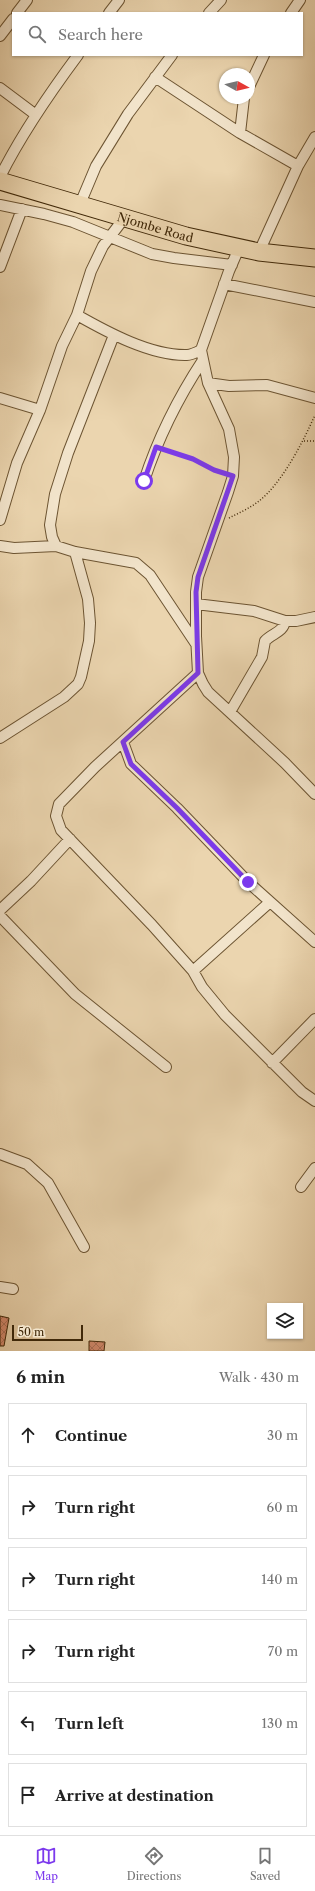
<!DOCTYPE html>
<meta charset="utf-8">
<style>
:root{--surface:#fff;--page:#f6f6f6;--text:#222;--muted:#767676;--line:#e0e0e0;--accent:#7c3aed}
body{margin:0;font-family:"Libre Caslon Text",serif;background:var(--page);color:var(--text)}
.controls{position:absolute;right:12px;bottom:12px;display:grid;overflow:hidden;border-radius:0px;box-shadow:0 1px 3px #0004}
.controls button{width:36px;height:36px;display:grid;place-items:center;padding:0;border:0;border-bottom:1px solid var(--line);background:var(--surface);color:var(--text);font:20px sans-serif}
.compass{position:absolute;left:219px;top:68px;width:36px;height:36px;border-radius:50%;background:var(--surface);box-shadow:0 1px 3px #0004;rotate:98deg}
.scale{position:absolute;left:12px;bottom:10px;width:71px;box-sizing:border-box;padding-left:4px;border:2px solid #412909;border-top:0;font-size:11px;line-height:14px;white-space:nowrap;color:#412909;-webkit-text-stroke:3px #f2e4cb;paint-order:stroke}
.stop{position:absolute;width:12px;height:12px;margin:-9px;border:3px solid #7c3aed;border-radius:50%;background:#fff}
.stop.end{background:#7c3aed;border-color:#fff;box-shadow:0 1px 4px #0008}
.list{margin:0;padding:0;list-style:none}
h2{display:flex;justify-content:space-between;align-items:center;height:52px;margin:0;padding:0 16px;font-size:17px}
h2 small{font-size:13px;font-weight:400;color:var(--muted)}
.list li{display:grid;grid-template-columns:26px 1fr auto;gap:12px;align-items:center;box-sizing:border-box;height:64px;margin:0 8px 8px;padding:0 8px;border:1px solid var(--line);border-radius:0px}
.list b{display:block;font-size:15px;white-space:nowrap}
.list em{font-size:13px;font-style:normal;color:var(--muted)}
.icon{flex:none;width:22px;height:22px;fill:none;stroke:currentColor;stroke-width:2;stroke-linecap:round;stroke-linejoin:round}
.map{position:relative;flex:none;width:315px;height:1351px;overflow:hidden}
.search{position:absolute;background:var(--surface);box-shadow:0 1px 3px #0004;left:12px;right:12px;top:12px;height:44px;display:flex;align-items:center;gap:10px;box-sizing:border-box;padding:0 14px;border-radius:0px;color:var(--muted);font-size:15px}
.sheet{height:484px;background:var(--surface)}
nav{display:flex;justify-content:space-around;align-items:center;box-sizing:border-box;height:56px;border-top:1px solid var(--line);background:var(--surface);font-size:11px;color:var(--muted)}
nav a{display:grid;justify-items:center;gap:2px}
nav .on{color:var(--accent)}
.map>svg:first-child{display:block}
.building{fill:url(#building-cross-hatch);stroke:#412909}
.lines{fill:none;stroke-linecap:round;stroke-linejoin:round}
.minor-casing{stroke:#6c5432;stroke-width:12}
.trunk-casing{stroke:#412909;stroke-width:19}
.path{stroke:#412909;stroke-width:1.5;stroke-dasharray:1 2;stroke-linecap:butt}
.minor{stroke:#f2e4cb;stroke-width:10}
.trunk{stroke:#ebd5af;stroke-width:17}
.route{stroke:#7c3aed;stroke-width:5}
.labels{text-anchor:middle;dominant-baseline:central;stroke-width:4;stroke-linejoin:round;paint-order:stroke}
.street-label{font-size:12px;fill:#412909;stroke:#f2e4cb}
</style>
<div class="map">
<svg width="315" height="1351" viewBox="0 0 315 1351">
<defs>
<pattern id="building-cross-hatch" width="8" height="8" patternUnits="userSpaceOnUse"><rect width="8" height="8" fill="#d38a6d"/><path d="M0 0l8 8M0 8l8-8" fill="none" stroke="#ad7158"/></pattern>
</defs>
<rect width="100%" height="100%" fill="#ebd5af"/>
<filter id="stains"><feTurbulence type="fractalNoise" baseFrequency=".005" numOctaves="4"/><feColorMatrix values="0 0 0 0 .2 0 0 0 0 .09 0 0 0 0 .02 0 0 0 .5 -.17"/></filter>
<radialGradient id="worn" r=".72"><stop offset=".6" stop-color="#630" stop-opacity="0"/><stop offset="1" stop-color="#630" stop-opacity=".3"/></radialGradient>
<path class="building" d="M0,1316L9,1318L4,1346H0Z
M89,1341L105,1342L104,1351H89Z"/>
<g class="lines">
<defs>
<path id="minor" d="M17,13L27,0
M109,13L119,0
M209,13L221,0
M291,13L300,0
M0,36L13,19
M155,77L240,133L298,166
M249,87L264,55
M0,88L36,115
M240,133L244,98
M0,177C22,133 49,94 78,55
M80,204L96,166L128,114L172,55
M0,205L44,214L73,222L152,254L174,258L232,265
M239,248L229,271L201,350L208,383L229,429L234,457L233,476L228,492L198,577L196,592V636L198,673L203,684L208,692L285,763L315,794
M259,252L298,166L315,137
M0,267L22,209
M224,284L315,302
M77,315C107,332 151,356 187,355C191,355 197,352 201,350
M208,383L229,386L267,385L315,398
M0,398L40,410
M144,481C158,438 178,398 203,360
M0,520L17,463L40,410L62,346L77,315L91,271L103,246L125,217
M0,546L14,548L56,546L75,552L136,563L150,575L196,644
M56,546L52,537L50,525L55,494L68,453L114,335
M196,604L254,611L285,621H296L315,617
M198,673L95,767L59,804L56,816L61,830L152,925L193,971L202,987L225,1015L302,1092L315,1101
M230,712L262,657L265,641C272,633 283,633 285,621
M0,738L64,697L78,684L81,677L89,641L90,623L88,599L75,552
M123,742L131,764L177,808L248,882L315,942
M0,910L31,881L70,839
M0,916L75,994L166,1067
M193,971L270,902
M272,1063L315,1019
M0,1154L27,1164L48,1183L84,1247
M301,1187L315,1168
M0,1287L13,1289"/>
<g id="trunk">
<path id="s1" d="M0,181L186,236L259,252L315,258"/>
</g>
</defs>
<use href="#minor" class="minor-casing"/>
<use href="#trunk" class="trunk-casing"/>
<path class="path" d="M304,441H315
M165,449L193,459L223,473
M229,518C239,513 250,508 259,501C282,483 303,442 315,415"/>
<use href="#minor" class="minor"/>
<use href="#trunk" class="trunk"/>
</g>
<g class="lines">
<path class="route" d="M144,481L156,447L193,459L214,470L233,476L198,577L196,592L198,673L123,742L131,764L177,808L248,882"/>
</g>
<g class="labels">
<g class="street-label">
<text stroke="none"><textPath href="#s1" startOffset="162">Njombe Road</textPath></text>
</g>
</g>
<rect width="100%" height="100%" filter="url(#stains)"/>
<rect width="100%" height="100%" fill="url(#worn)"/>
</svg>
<div class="controls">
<button><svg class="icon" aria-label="layers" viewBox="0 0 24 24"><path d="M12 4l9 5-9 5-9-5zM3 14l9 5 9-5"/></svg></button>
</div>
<svg class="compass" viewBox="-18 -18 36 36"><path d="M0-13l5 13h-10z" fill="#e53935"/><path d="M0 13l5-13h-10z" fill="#767676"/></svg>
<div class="scale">50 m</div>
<div class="stop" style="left:144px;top:481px"></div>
<div class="stop end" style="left:248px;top:882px"></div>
<div class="search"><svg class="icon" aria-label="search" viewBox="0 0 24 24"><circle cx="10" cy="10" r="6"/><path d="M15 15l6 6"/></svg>Search here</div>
</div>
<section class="sheet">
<h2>6 min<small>Walk · 430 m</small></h2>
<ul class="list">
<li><svg class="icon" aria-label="ahead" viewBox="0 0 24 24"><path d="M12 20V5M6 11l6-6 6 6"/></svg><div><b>Continue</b></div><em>30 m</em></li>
<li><svg class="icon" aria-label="right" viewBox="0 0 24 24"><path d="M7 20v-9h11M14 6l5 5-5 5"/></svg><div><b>Turn right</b></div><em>60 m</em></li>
<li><svg class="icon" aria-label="right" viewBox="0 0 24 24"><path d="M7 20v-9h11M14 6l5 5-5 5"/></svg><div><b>Turn right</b></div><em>140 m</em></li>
<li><svg class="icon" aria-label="right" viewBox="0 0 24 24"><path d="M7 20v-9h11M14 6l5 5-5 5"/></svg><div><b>Turn right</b></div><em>70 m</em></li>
<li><svg class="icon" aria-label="left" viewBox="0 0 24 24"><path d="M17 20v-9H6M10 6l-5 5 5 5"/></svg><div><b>Turn left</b></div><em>130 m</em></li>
<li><svg class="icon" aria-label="arrive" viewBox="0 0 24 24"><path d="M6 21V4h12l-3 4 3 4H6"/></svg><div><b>Arrive at destination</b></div></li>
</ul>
</section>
<nav>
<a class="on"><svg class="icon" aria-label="map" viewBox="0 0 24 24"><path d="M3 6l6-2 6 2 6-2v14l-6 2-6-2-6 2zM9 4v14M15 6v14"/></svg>Map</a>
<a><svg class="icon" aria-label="directions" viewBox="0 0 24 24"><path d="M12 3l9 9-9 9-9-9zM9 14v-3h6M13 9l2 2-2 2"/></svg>Directions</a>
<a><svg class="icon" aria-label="saved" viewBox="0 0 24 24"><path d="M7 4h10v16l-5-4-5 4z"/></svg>Saved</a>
</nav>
